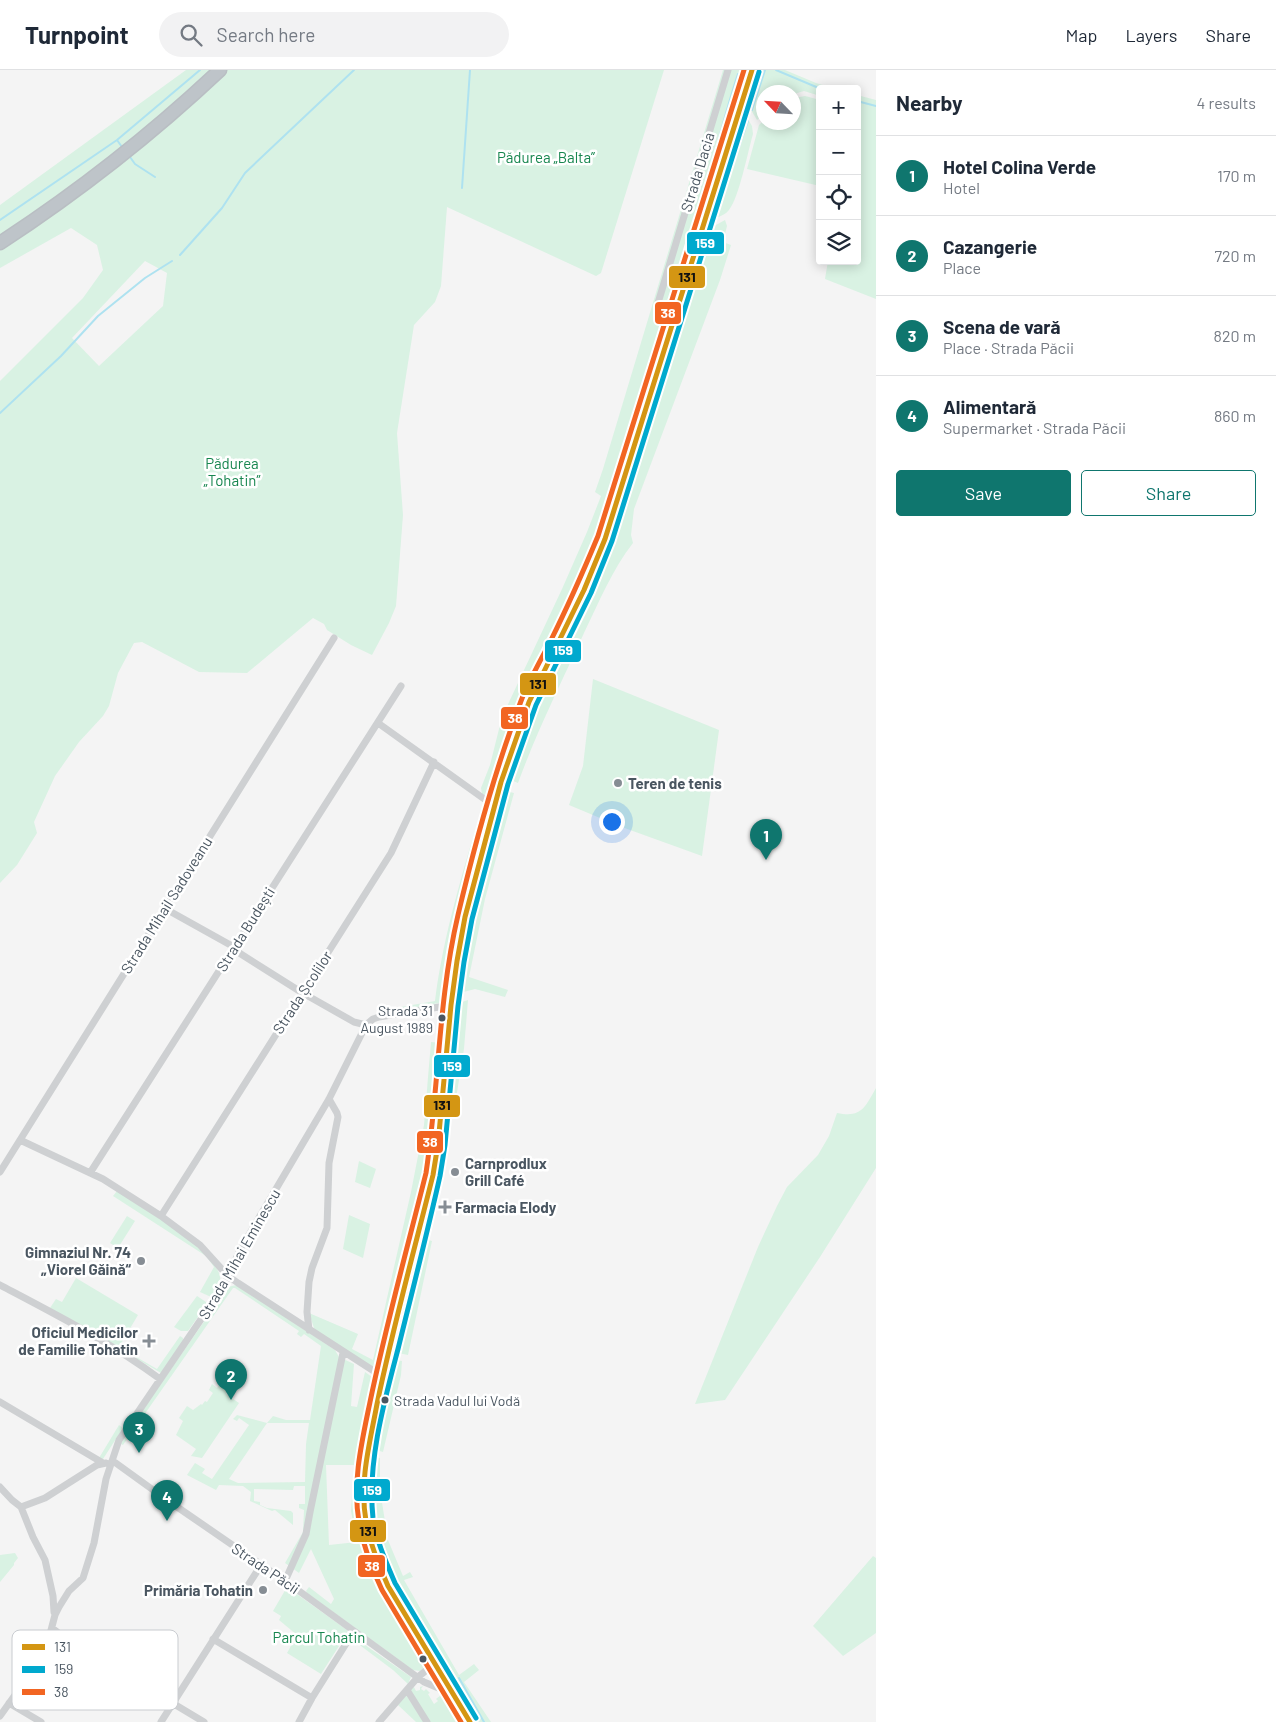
<!DOCTYPE html>
<meta charset="utf-8">
<style>
:root{--surface:#fff;--page:#f2f2f3;--text:#1f2937;--muted:#747a83;--line:#e0e1e3;--accent:#0f766e}
body{margin:0;font-family:Barlow,sans-serif;background:var(--page);color:var(--text)}
.controls{position:absolute;right:15px;top:15px;display:grid;overflow:hidden;border-radius:5px;box-shadow:0 2px 12px #0003}
.controls button{width:45px;height:45px;display:grid;place-items:center;padding:0;border:0;border-bottom:1px solid var(--line);background:var(--surface);color:var(--text);font:25px sans-serif}
.compass{position:absolute;left:756px;top:15px;width:45px;height:45px;border-radius:50%;background:var(--surface);box-shadow:0 2px 12px #0003;rotate:295deg}
.you{position:absolute;left:611px;top:751px;width:18px;height:18px;margin:-12px;border:4px solid #fff;border-radius:50%;background:#1a73e8;box-shadow:0 0 0 8px #1a73e833}
.badge{display:grid;place-items:center;width:32px;height:32px;border-radius:50%;background:var(--accent);color:#fff;font-size:16px;font-weight:700}
.pin{position:absolute;translate:-50% -41px;filter:drop-shadow(0 1px 2px #0008)}
.pin::after{content:'';position:absolute;top:26px;width:18px;height:15px;background:inherit;clip-path:polygon(0 0,100% 0,50% 100%)}
.list{margin:0;padding:0;list-style:none}
h2{display:flex;justify-content:space-between;align-items:center;height:65px;margin:0;padding:0 20px;font-size:21px}
h2 small{font-size:16px;font-weight:400;color:var(--muted)}
.list li{display:grid;grid-template-columns:32px 1fr auto;gap:15px;align-items:center;box-sizing:border-box;height:80px;padding:0 20px;border-top:1px solid var(--line)}
.list b{display:block;font-size:19px;white-space:nowrap}
.list p{margin:0;font-size:16px;white-space:nowrap;color:var(--muted)}
.list em{font-size:16px;font-style:normal;color:var(--muted)}
.actions{display:flex;gap:10px;padding:15px 20px}
.actions a{flex:1;padding:11px 0;border:1px solid var(--accent);border-radius:5px;text-align:center;font-size:18px;color:var(--accent)}
.actions .main{background:var(--accent);color:#fff}
.icon{flex:none;width:28px;height:28px;fill:none;stroke:currentColor;stroke-width:2;stroke-linecap:round;stroke-linejoin:round}
.map{position:relative;flex:none;width:876px;height:1652px;overflow:hidden}
header{display:flex;align-items:center;gap:30px;box-sizing:border-box;height:70px;padding:0 25px;background:var(--surface);border-bottom:1px solid var(--line)}
header strong{font-size:24px}
nav{display:flex;gap:28px;margin-inline-start:auto;font-size:18px}
.search{width:350px;height:45px;background:var(--page);display:flex;align-items:center;gap:12px;box-sizing:border-box;padding:0 18px;border-radius:28px;color:var(--muted);font-size:19px}
main{display:flex}
aside{flex:1;background:var(--surface)}
.map>svg:first-child{display:block}
.green{fill:#d9f2e3;fill-rule:evenodd}
.lines{fill:none;stroke-linecap:round;stroke-linejoin:round}
.stream{stroke:#aee2f0;stroke-width:2}
.highway-casing{stroke:#b9bec3;stroke-width:15}
.street{stroke:#ced0d2;stroke-width:7}
.secondary{stroke:#ced0d4;stroke-width:9}
.highway{stroke:#bec4c9;stroke-width:12}
.bus-1-casing{stroke:#fff;stroke-width:9}
.bus-2-casing{stroke:#fff;stroke-width:9}
.bus-3-casing{stroke:#fff;stroke-width:9}
.bus-1{stroke:#d49613;stroke-width:5}
.bus-2{stroke:#00a9ce;stroke-width:5}
.bus-3{stroke:#f26522;stroke-width:5}
.poi-dot{fill:#868d94;stroke:#fff;stroke-width:2}
.bus-dot{fill:#4a5661;stroke:#fff;stroke-width:2}
.labels{text-anchor:middle;dominant-baseline:central;stroke-width:5;stroke-linejoin:round;paint-order:stroke}
.bus-label{font-size:14px;fill:#4a5661;stroke:#fff;text-anchor:end}
.park-label{font-size:15px;fill:#17864f;stroke:#fff}
.street-label{font-size:15px;fill:#4a5661;stroke:#fff}
.poi-label{font-size:15px;font-weight:bold;fill:#4a5661;stroke:#fff;text-anchor:start}
.key{fill:#fff;stroke:#c9ccd0;stroke-width:1}
.key-label{font-size:14px;fill:#4a5661}
.line-badge{stroke:#fff;stroke-width:2}
.badge-label{font-size:14px;text-anchor:middle;font-weight:bold;fill:#fff}
.pale-badge-label{font-size:14px;text-anchor:middle;font-weight:bold;fill:#111}
</style>
<header>
<strong>Turnpoint</strong>
<div class="search"><svg class="icon" aria-label="search" viewBox="0 0 24 24"><circle cx="10" cy="10" r="6"/><path d="M15 15l6 6"/></svg>Search here</div>
<nav><a>Map</a><a>Layers</a><a>Share</a></nav>
</header>
<main>
<div class="map">
<svg width="876" height="1652" viewBox="0 0 876 1652">
<rect width="100%" height="100%" fill="#f4f4f4"/>
<path class="green" d="M186,0H213L117,83L47,135L0,166V135Z
M225,0H664L601,203L596,206L447,137L441,216L435,232L414,255L397,363L403,445L396,536L389,553L372,585L351,575L327,560L324,554L313,548L247,603L199,602L142,572L134,573L118,603L109,636L103,646L79,672L55,706L34,752L37,763L17,795L0,813V311L83,228L103,200L97,175L71,158L0,198V177ZM145,191L167,203L163,236L99,296L72,268Z
M723,0H745L605,455L590,499L527,627L492,726H487L482,724L481,718L490,695L502,647L562,519L587,462L601,426L595,422L603,399Z
M760,0H785L816,13L836,19H820V26L804,21L794,24V22H764L763,45L757,50L748,35Z
M857,25L876,30V229L825,209L828,191H857Z
M805,26L820,30V116L747,99L759,55L763,51L764,52H794V28Z
M745,44L752,56L753,64C748,81 739,128 729,140C726,144 721,146 716,148L709,146Z
M725,150L727,156L723,172L731,175L720,210L634,439L631,465L633,473C612,500 599,532 584,563C561,613 537,661 518,713L506,708L536,625L578,540L606,478L678,243L705,161Z
M593,609L719,660L702,786L619,756L569,735L583,696Z
M502,720L514,723L485,829L469,907L508,920L505,927L475,919L456,924C463,855 485,787 502,720Z
M484,731L489,737L467,817L456,866L448,928L446,931L439,933L384,943V940L435,931C443,865 465,794 484,731Z
M468,930L464,979L453,1047L445,1044L449,995L455,983L457,963L454,950L456,934Z
M431,972L443,973L433,1081L427,1111L382,1297L379,1300L372,1297L315,1261L309,1243L358,1264L352,1279L373,1290L411,1122L424,1055Z
M876,1018V1098L820,1187L725,1330L695,1334L758,1177L777,1136L787,1117L818,1085L829,1066L837,1043C862,1048 865,1037 876,1018Z
M359,1091L376,1099L370,1118L355,1112Z
M117,1121C140,1136 216,1179 220,1207C222,1215 215,1221 211,1227L200,1222L214,1197L206,1186L113,1126Z
M349,1145L370,1154L363,1188L343,1179Z
M127,1146L135,1151L118,1178L110,1173Z
M422,1168L432,1171L408,1285L393,1282Z
M76,1208L138,1245L119,1277L157,1299L180,1266L183,1268V1271L161,1303L50,1238L56,1229L62,1232Z
M236,1215L335,1280L339,1287L354,1294L351,1336L357,1337L365,1302L375,1309L376,1314C363,1374 350,1438 374,1497C388,1530 408,1560 426,1590L423,1599L420,1601L413,1600L307,1523L306,1521L309,1517L331,1534L334,1529L311,1479L299,1503L285,1493L303,1462L304,1440L299,1438V1434H305V1416H294L293,1420L254,1419V1431L260,1432V1435L267,1438L291,1441L293,1443V1455L275,1440L272,1441L250,1431L251,1422L243,1416L219,1415L216,1420L187,1405L195,1393L205,1399L202,1403L212,1409L249,1355L239,1348L237,1351L233,1349L237,1345L267,1353L273,1346L286,1350H310L321,1276L304,1264L301,1267L297,1264L299,1261L235,1218H233L123,1375L121,1374L124,1367L228,1217ZM267,1353H309L306,1374L305,1412L238,1413L229,1409ZM326,1395H354L351,1441L357,1472L329,1475Z
M197,1226L206,1232L207,1234L188,1261H181L174,1257Z
M391,1289L402,1291L401,1305L383,1382L373,1379Z
M232,1297L240,1303L226,1324L239,1333L202,1388L191,1386L196,1379L176,1365L183,1351L179,1348L187,1336L193,1340L201,1334L202,1335L205,1331L207,1332L213,1323L209,1320L212,1314L217,1318Z
M119,1355L123,1358L103,1389L99,1388Z
M371,1386L380,1388V1420L388,1470L403,1506L410,1502L413,1507L404,1510L459,1605L474,1594L479,1600L464,1612L491,1652H475L450,1611L439,1588L426,1573L384,1499L373,1463L370,1443L369,1414Z
M15,1483L18,1488L14,1493V1495L0,1512V1485Z
M873,1486L876,1488V1563L843,1586L813,1556Z
M287,1517L347,1560L348,1562L321,1604L287,1583L297,1565L279,1550L281,1546L273,1541Z
M355,1568L411,1607L408,1614L393,1600L353,1570Z
M423,1616L421,1619L424,1621L426,1619L430,1623L428,1624L434,1634L438,1631L436,1629L441,1625L449,1630L463,1652H430L410,1620L414,1617L416,1621L420,1620V1617Z
M406,1625L424,1652H416L398,1635Z"/>
<g class="lines">
<path class="stream" d="M776,0L821,19
M857,31L876,36
M752,40L765,0
M117,70L122,77
M130,87L135,94L155,107
M462,118L470,0
M715,146L748,51
M0,150L117,70L200,0
M180,185L222,138L245,103L354,0
M0,343L61,286L98,246L145,208L172,191
M607,436C638,333 671,231 702,128C715,87 724,45 738,4
M574,524L604,446
M509,710L544,616L592,520L613,466L683,240L709,161
M489,725L512,648L535,599L569,534
M460,916L473,841L506,719
M443,931C448,865 468,799 486,736
M378,1299L425,1110L440,977
M361,1367L373,1308
M459,1608L484,1652"/>
<defs>
<path id="highway" d="M0,173C78,122 152,64 220,0"/>
</defs>
<use href="#highway" class="highway-casing"/>
<path class="street" d="M658,233L728,0
M378,653L494,736
M164,838L234,877
M233,879L301,922L354,952L366,955
M20,1070L103,1109L161,1146L200,1175L228,1206L238,1213L383,1307
M0,1102L334,568
M90,1103L401,616
M161,1146L391,783L434,692
M0,1215C55,1244 110,1272 160,1309
M309,1260L307,1242L309,1212L312,1198L327,1158L329,1093L338,1047L337,1043L329,1029
M0,1332L103,1393
M113,1391L167,1430L295,1518L424,1612L453,1624
M0,1417L12,1430L21,1437
M21,1437L33,1467L45,1490L53,1526L54,1542
M21,1437L45,1428L97,1395L106,1393
M285,1511L306,1464L310,1442L343,1283
M52,1558L69,1571L204,1652
M213,1569L312,1628
M48,1575L69,1571
M407,1620L427,1652
M9,1633L41,1652
M0,1646L45,1583L55,1545L59,1537L69,1521L83,1508L94,1473L106,1409L119,1370L225,1214L240,1180L329,1029L366,955L373,949L379,947L451,935
M161,1652L261,1495
M299,1652L312,1628L354,1561
M379,1652L418,1607L434,1594"/>
<path class="secondary" d="M470,1652L388,1516L379,1496L372,1473L366,1450L365,1426V1402L368,1381L383,1307L433,1105L438,1074L451,935L457,891L465,847L501,712L529,632L584,520L605,469L668,264L752,0"/>
<use href="#highway" class="highway"/>
<defs>
<path id="bus-1" d="M470,1652L388,1516C379,1495 370,1474 366,1451C359,1412 370,1372 377,1334C393,1257 414,1181 433,1105L438,1074L451,935L457,891L465,847L501,712L529,632L584,520L605,469L752,0"/>
<path id="bus-2" d="M476,1648L395,1513C386,1492 376,1470 373,1448C367,1393 384,1332 398,1279C412,1222 427,1164 440,1106L445,1075L458,936L464,892L472,849L508,714L536,635L591,523L612,471L759,2"/>
<path id="bus-3" d="M461,1652L382,1520C372,1499 363,1475 359,1452C352,1412 362,1371 370,1332C386,1255 407,1179 426,1103C439,1018 438,930 458,845C475,773 495,700 521,631C529,610 541,590 551,570C568,536 583,502 598,466L744,0"/>
</defs>
<use href="#bus-1" class="bus-1-casing"/>
<use href="#bus-2" class="bus-2-casing"/>
<use href="#bus-3" class="bus-3-casing"/>
<use href="#bus-1" class="bus-1"/>
<use href="#bus-2" class="bus-2"/>
<use href="#bus-3" class="bus-3"/>
</g>
<g class="poi-dot">
<circle cx="618" cy="713" r="5"/>
<circle cx="455" cy="1102" r="5"/>
<path d="M442.5 1129.5h5v5h5v5h-5v5h-5v-5h-5v-5h5z"/>
<circle cx="141" cy="1191" r="5"/>
<path d="M146.5 1263.5h5v5h5v5h-5v5h-5v-5h-5v-5h5z"/>
<circle cx="263" cy="1520" r="5"/>
</g>
<g class="bus-dot">
<circle cx="442" cy="948" r="4.5"/>
<circle cx="385" cy="1330" r="4.5"/>
<circle cx="423" cy="1589" r="4.5"/>
</g>
<g class="labels">
<g class="bus-label">
<text x="433" y="940">Strada 31<tspan x="433" dy="17">August 1989</tspan></text>
<text x="394" y="1330" text-anchor="start">Strada Vadul lui Vodă</text>
</g>
<g class="park-label">
<text x="546" y="87">Pădurea „Balta”</text>
<text x="232" y="393">Pădurea<tspan x="232" dy="17">„Tohatin”</tspan></text>
<text x="319" y="1567">Parcul Tohatin</text>
</g>
<g class="street-label">
<text transform="translate(697 102) rotate(-73)">Strada Dacia</text>
<text transform="translate(166 835) rotate(-58)">Strada Mihail Sadoveanu</text>
<text transform="translate(245 859) rotate(-58)">Strada Budești</text>
<text transform="translate(302 922) rotate(-57)">Strada Școlilor</text>
<text transform="translate(239 1184) rotate(-60)">Strada Mihai Eminescu</text>
<text transform="translate(266 1498) rotate(34)">Strada Păcii</text>
</g>
<g class="poi-label">
<text x="628" y="713">Teren de tenis</text>
<text x="465" y="1093">Carnprodlux<tspan x="465" dy="17">Grill Café</tspan></text>
<text x="455" y="1137">Farmacia Elody</text>
<text x="131" y="1182" text-anchor="end">Gimnaziul Nr. 74<tspan x="131" dy="17">„Viorel Găină“</tspan></text>
<text x="138" y="1262" text-anchor="end">Oficiul Medicilor<tspan x="138" dy="17">de Familie Tohatin</tspan></text>
<text x="253" y="1520" text-anchor="end">Primăria Tohatin</text>
</g>
</g>
<rect x="12" y="1560" width="166" height="80" rx="8" class="key"/>
<rect x="22" y="1574" width="23" height="6" fill="#d49613"/>
<rect x="22" y="1596" width="23" height="7" fill="#00a9ce"/>
<rect x="22" y="1619" width="23" height="6" fill="#f26522"/>
<g class="key-label">
<text x="54" y="1582">131</text>
<text x="54" y="1604">159</text>
<text x="54" y="1627">38</text>
</g>
<g class="line-badge">
<rect x="686" y="161" width="39" height="24" rx="5" fill="#00a9ce"/>
<rect x="668" y="195" width="38" height="24" rx="5" fill="#d49613"/>
<rect x="654" y="231" width="28" height="24" rx="5" fill="#f26522"/>
<rect x="544" y="569" width="38" height="24" rx="5" fill="#00a9ce"/>
<rect x="519" y="602" width="38" height="24" rx="5" fill="#d49613"/>
<rect x="500" y="636" width="29" height="24" rx="5" fill="#f26522"/>
<rect x="433" y="984" width="38" height="24" rx="5" fill="#00a9ce"/>
<rect x="423" y="1024" width="38" height="24" rx="5" fill="#d49613"/>
<rect x="416" y="1060" width="28" height="24" rx="5" fill="#f26522"/>
<rect x="353" y="1408" width="38" height="24" rx="5" fill="#00a9ce"/>
<rect x="349" y="1449" width="38" height="24" rx="5" fill="#d49613"/>
<rect x="357" y="1484" width="29" height="24" rx="5" fill="#f26522"/>
</g>
<g class="badge-label">
<text x="705" y="178">159</text>
<text x="668" y="248">38</text>
<text x="563" y="585">159</text>
<text x="515" y="653">38</text>
<text x="452" y="1001">159</text>
<text x="430" y="1077">38</text>
<text x="372" y="1425">159</text>
<text x="372" y="1501">38</text>
</g>
<g class="pale-badge-label">
<text x="687" y="212">131</text>
<text x="538" y="619">131</text>
<text x="442" y="1040">131</text>
<text x="368" y="1466">131</text>
</g>
</svg>
<div class="controls">
<button>+</button>
<button>−</button>
<button><svg class="icon" aria-label="locate" viewBox="0 0 24 24"><circle cx="12" cy="12" r="6"/><path d="M12 2v4M12 18v4M2 12h4M18 12h4"/></svg></button>
<button><svg class="icon" aria-label="layers" viewBox="0 0 24 24"><path d="M12 4l9 5-9 5-9-5zM3 14l9 5 9-5"/></svg></button>
</div>
<svg class="compass" viewBox="-18 -18 36 36"><path d="M0-13l5 13h-10z" fill="#e53935"/><path d="M0 13l5-13h-10z" fill="#747a83"/></svg>
<div class="you"></div>
<div class="pin badge" style="left:766px;top:790px">1</div>
<div class="pin badge" style="left:231px;top:1330px">2</div>
<div class="pin badge" style="left:139px;top:1383px">3</div>
<div class="pin badge" style="left:167px;top:1451px">4</div>
</div>
<aside>
<h2>Nearby<small>4 results</small></h2>
<ul class="list">
<li><span class="badge">1</span><div><b>Hotel Colina Verde</b><p>Hotel</p></div><em>170 m</em></li>
<li><span class="badge">2</span><div><b>Cazangerie</b><p>Place</p></div><em>720 m</em></li>
<li><span class="badge">3</span><div><b>Scena de vară</b><p>Place · Strada Păcii</p></div><em>820 m</em></li>
<li><span class="badge">4</span><div><b>Alimentară</b><p>Supermarket · Strada Păcii</p></div><em>860 m</em></li>
</ul>
<div class="actions"><a class="main">Save</a><a>Share</a></div>
</aside>
</main>
